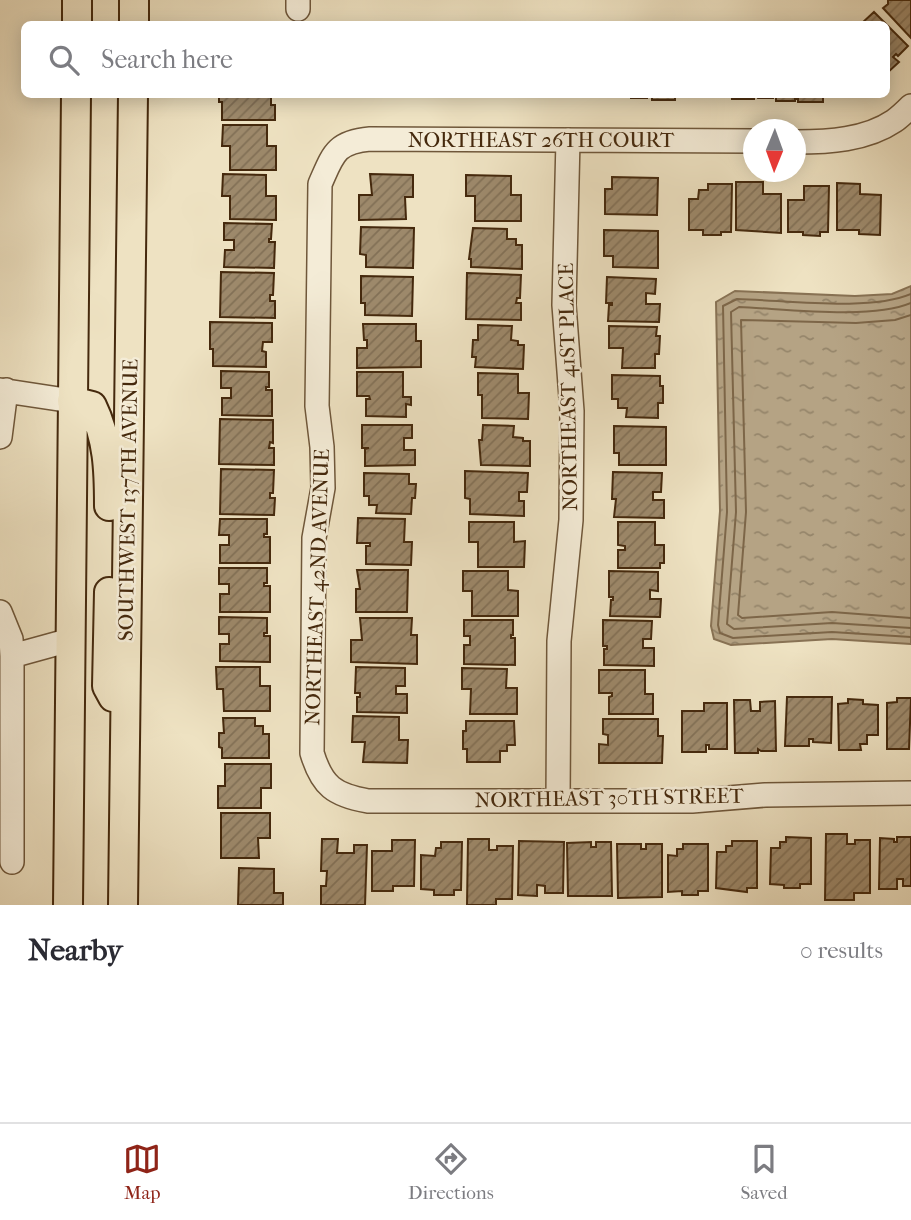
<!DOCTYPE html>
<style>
:root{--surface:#fff;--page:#f2f2f3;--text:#2b2b33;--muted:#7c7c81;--line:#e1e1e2;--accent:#8f2418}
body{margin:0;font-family:"IM FELL French Canon",serif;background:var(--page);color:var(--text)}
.compass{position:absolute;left:743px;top:119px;width:63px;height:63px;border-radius:50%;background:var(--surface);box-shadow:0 4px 18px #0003;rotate:181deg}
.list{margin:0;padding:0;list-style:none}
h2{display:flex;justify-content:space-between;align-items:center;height:91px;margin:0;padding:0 28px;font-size:30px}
h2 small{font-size:23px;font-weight:400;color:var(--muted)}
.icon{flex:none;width:38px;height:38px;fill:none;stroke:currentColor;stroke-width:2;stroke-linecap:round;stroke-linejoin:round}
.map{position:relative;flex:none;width:911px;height:905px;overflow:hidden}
.search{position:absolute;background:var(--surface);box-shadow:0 4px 18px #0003;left:21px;right:21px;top:21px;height:77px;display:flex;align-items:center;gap:18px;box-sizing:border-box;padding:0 24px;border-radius:10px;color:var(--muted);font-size:26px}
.sheet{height:217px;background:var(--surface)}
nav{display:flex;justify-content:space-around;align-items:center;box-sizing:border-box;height:98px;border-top:2px solid var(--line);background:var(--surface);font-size:19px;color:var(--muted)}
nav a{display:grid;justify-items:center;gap:4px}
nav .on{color:var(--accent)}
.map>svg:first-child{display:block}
.water{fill:url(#water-ripples);stroke:#887254;stroke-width:2}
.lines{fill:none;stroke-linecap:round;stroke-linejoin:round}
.shore{stroke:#7d6648;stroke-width:2}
.building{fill:url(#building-hatch);stroke:#45290d;stroke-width:2}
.minor-casing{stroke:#6f573a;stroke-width:26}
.major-casing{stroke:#45290d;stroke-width:32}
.minor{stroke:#f4ecd7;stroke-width:23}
.major{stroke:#eee2c2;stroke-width:28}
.labels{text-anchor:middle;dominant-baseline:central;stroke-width:5;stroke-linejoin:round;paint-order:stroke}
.street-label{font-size:21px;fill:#45290d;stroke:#f4ecd7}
</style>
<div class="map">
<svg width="911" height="905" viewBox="0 0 911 905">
<defs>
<pattern id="water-ripples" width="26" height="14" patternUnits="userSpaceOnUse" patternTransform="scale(1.75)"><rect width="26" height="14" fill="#b5a384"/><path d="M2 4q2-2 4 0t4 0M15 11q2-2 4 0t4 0" fill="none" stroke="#95856a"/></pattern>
<pattern id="building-hatch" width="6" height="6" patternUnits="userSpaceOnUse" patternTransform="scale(1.75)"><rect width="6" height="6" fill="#9d896b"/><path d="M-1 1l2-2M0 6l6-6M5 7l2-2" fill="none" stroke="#827056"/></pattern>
</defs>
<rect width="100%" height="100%" fill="#eee2c2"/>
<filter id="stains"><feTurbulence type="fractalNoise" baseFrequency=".00286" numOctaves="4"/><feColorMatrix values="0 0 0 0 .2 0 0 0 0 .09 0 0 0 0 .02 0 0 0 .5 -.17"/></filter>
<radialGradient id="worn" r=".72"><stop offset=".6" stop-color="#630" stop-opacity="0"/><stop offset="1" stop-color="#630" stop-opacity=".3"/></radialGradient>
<path class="water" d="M911,286V644L832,639L731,645L714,639L711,626L720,511L716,302L735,291L855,296L892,294Z"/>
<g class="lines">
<path class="shore" d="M911,294C868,312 786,300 737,299L723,306L727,512L718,625L720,633L733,638L832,632L911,637
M911,303C870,320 786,309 739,307L731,312L736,512L727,624L734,629L832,623L911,628
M911,315L895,320L856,323L741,320L746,512L738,615L742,618L832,612L911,618"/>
</g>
<path class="building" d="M888,0H911V38L883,8L888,4Z
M874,12L908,46L898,56L896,54L893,57L899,62L886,74V24L862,23Z
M255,22H302V24H255Z
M219,94H280V96H271V105H275V120H222V102H219Z
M631,94H675V100H652V96H647V98H631Z
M732,94H773V98H758L757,96H754V99H732Z
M776,94H823V102H798V99H795V101H776Z
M223,125H267V146H276V170H230V146H222Z
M223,174L266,175V196H276V220L230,219V196H222Z
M370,174L413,175V197H405L406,219L359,220V195H372Z
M466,175L511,176V195H521V221H475V196H466Z
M612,177L658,178L657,215L605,214V189H612Z
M736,182H763V194H781V233L736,230Z
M837,183L860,184V194L881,195L880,235L859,234V230H837Z
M708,184H732L731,232H721V235H703V230H689V199H698L699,190H708Z
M804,186H829L828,232H820V236L803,235V232H788V200H804Z
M224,223L272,224L271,239H269V242H275L274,268L224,267L225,250H234V240H224Z
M361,227L414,228L413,268L366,267V255L360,254Z
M473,228L507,229V239H516V245H522V269L471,267V259H469Z
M604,230L658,231V268L613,267V256H604Z
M221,272L274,273L273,295H270V301H275V318L220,317Z
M467,273L521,275L520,298H517L516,303H521V320L466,319Z
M361,276L413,277L412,316L365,315V303H361Z
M607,277L656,279L655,294L646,293V304H660L659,322L608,321L609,305H612V303H606Z
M210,322L272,323V342H263L262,351L266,352V367L213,366V349H210Z
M363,324H416V341H421V367L357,368V348H367V340H364Z
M478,325L512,326L511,340L518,341V345H524L523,369L475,367L476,357H472L473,340H478Z
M609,326L657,327L656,336H660L659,354H655V368H622L623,348H609Z
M221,371L269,372V387H266V390H272V416L222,415V398H231V388H221Z
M357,372H403V397H411V405L406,404V417L366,416V399H370L369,396H357Z
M478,373L518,374V393H529L528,419L482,418V395H478Z
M612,375L660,376V386H663V403H658V418L626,417L627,408H618V399H612Z
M220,419L273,420V443L270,442L269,448H274V465L219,464Z
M362,425H412V438H404V450H415V465L365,466V449L369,448H362Z
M483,425L514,426L513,437L523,438V441H530V466L481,465L479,440H482Z
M614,426L666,427V465H619V453H614Z
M221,469L274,470L273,493H270V498H275L274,515L220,514Z
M465,471L528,473L527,492H519V501H524V516L470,514V499L465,498Z
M613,472L662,473L661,492H653V500H664V518L614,517L616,499H612Z
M364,473L409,474V484H416L415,498H412L411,514L376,513L377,505H369V496H364Z
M358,518L405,519L404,542H412L411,565L366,564V546H370V543H357Z
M220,519H267V534H264V537H270V563H220V545H229V535H219Z
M469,522H514V542L525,541L524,567H478V542H469Z
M618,522H655V545H664V563H660V568H618V550H625V546L618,545Z
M219,568H267V583H264V586H270V612H220V594H229V584H219Z
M357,570H408L407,612H356V589H360Z
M463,571H508V590L518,591V616H472V591H463Z
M609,571L658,572V591L650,590V599H661L660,617L610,616L611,600H613V597H609Z
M219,617L267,618V633H264V636H270V662L220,661V644H229V634H219Z
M360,618H412L411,635H417V664L351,662V640H362Z
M464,620H513V635H511V638H515V665L464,664V645H470V636H464Z
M603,620L652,621L651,639H643V648H654V666L604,665V649H607V646H603Z
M216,667H260V686H270V711H224L223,689H217Z
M356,667L405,668V686H396V694H407V713L357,712V697H360V693H355Z
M462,668L507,669L506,688H517V714H470L471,689H462Z
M599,670H645V694H653V714H609V697L612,696V693H599Z
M787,697H832L831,743L813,742V739H809V746H785Z
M897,698H911L909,749H887V703L897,702Z
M848,699L863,700V704L878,705V735H867V744H860L861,750H839L838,704L848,703Z
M734,700H750L751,711H760V702L775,701L776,751H761L758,749V753H735Z
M704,703H727V749H709V745H706V752H682V711H704Z
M353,716L399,717V740H408L407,763L363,762L365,742H352Z
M223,718H255V726H263V734H269V758H222V748L219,747V733H224Z
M603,719H658V736H663L662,763H599V744L608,745V735L603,734Z
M466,721H514L515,745H507V751H500V762H467V749H463V731H466Z
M225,764H271V788H261V808H218V786H225Z
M221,813H270V838H258L259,858H221Z
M826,834H847V844H855V840H870V893H854V900H825Z
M786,837L811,838V884H800V888H784V885L770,884L771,848H780V842H786Z
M897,837H911V886H903V879H897V889H879L880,838L894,839V842H897Z
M322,839H338L337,853H354V845H367L365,905H321V886H326L327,871H321Z
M468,839H489V850H497V846H513L512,899H496V905H467Z
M392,840H415L414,886H393V891H372V851H392Z
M519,841L564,842L563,893H545V886L537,885V896L518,895Z
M732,841H757V888H747V892L716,888L717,852H726V846H732Z
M441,842H462L461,890H454V895H434V890L421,889V855L435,856L436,848H441Z
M591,842V847H596V842H611L612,896H568L567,843Z
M617,844H641V849H646V844H662V897L618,898Z
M683,844H708V891H698V895H682V891L668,892V855L677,856V849H683Z
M239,868L274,869V893H283V905H238Z"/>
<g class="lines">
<defs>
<path id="minor" d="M298,9V0
M754,141L370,139C335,142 333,155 320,184L317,406L322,447L323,488L314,538L312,753C322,786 334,795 368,801H692L765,795L911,793
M796,142C828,142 866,140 894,121C900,117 906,111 911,106
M0,390L72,401
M0,437L6,390
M0,612L11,639L12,656V862
M12,656L70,640
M558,801L559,641L571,520L572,411L564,305L568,140"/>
<path id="major" d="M77,24V0
M134,24V0
M72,401L92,406C108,439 109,470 109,506
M109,592L107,686L113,697
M68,905L76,94
M123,905L133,94"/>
</defs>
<use href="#minor" class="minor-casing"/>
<use href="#major" class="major-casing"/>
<use href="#minor" class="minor"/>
<use href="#major" class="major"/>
</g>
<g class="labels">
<g class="street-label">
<text x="541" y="140">NORTHEAST 26TH COURT</text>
<text transform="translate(568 387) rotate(-91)">NORTHEAST 41ST PLACE</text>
<text transform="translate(128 500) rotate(-89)">SOUTHWEST 137TH AVENUE</text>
<text transform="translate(317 587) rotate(-88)">NORTHEAST 42ND AVENUE</text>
<text transform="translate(609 798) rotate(-1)">NORTHEAST 30TH STREET</text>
</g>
</g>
<rect width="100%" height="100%" filter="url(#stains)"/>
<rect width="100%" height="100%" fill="url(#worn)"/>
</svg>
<svg class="compass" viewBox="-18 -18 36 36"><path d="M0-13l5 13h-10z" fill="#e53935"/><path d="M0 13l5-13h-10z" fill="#7c7c81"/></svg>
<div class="search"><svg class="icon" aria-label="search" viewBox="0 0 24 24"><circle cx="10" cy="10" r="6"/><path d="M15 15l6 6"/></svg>Search here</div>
</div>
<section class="sheet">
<h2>Nearby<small>0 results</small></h2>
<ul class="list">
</ul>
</section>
<nav>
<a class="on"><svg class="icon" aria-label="map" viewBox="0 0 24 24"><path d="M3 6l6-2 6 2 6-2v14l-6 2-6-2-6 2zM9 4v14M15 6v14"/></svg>Map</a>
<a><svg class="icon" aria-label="directions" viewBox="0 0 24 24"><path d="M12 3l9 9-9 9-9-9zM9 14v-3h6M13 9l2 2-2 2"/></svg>Directions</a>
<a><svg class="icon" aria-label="saved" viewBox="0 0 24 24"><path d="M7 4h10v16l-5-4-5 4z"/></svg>Saved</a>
</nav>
